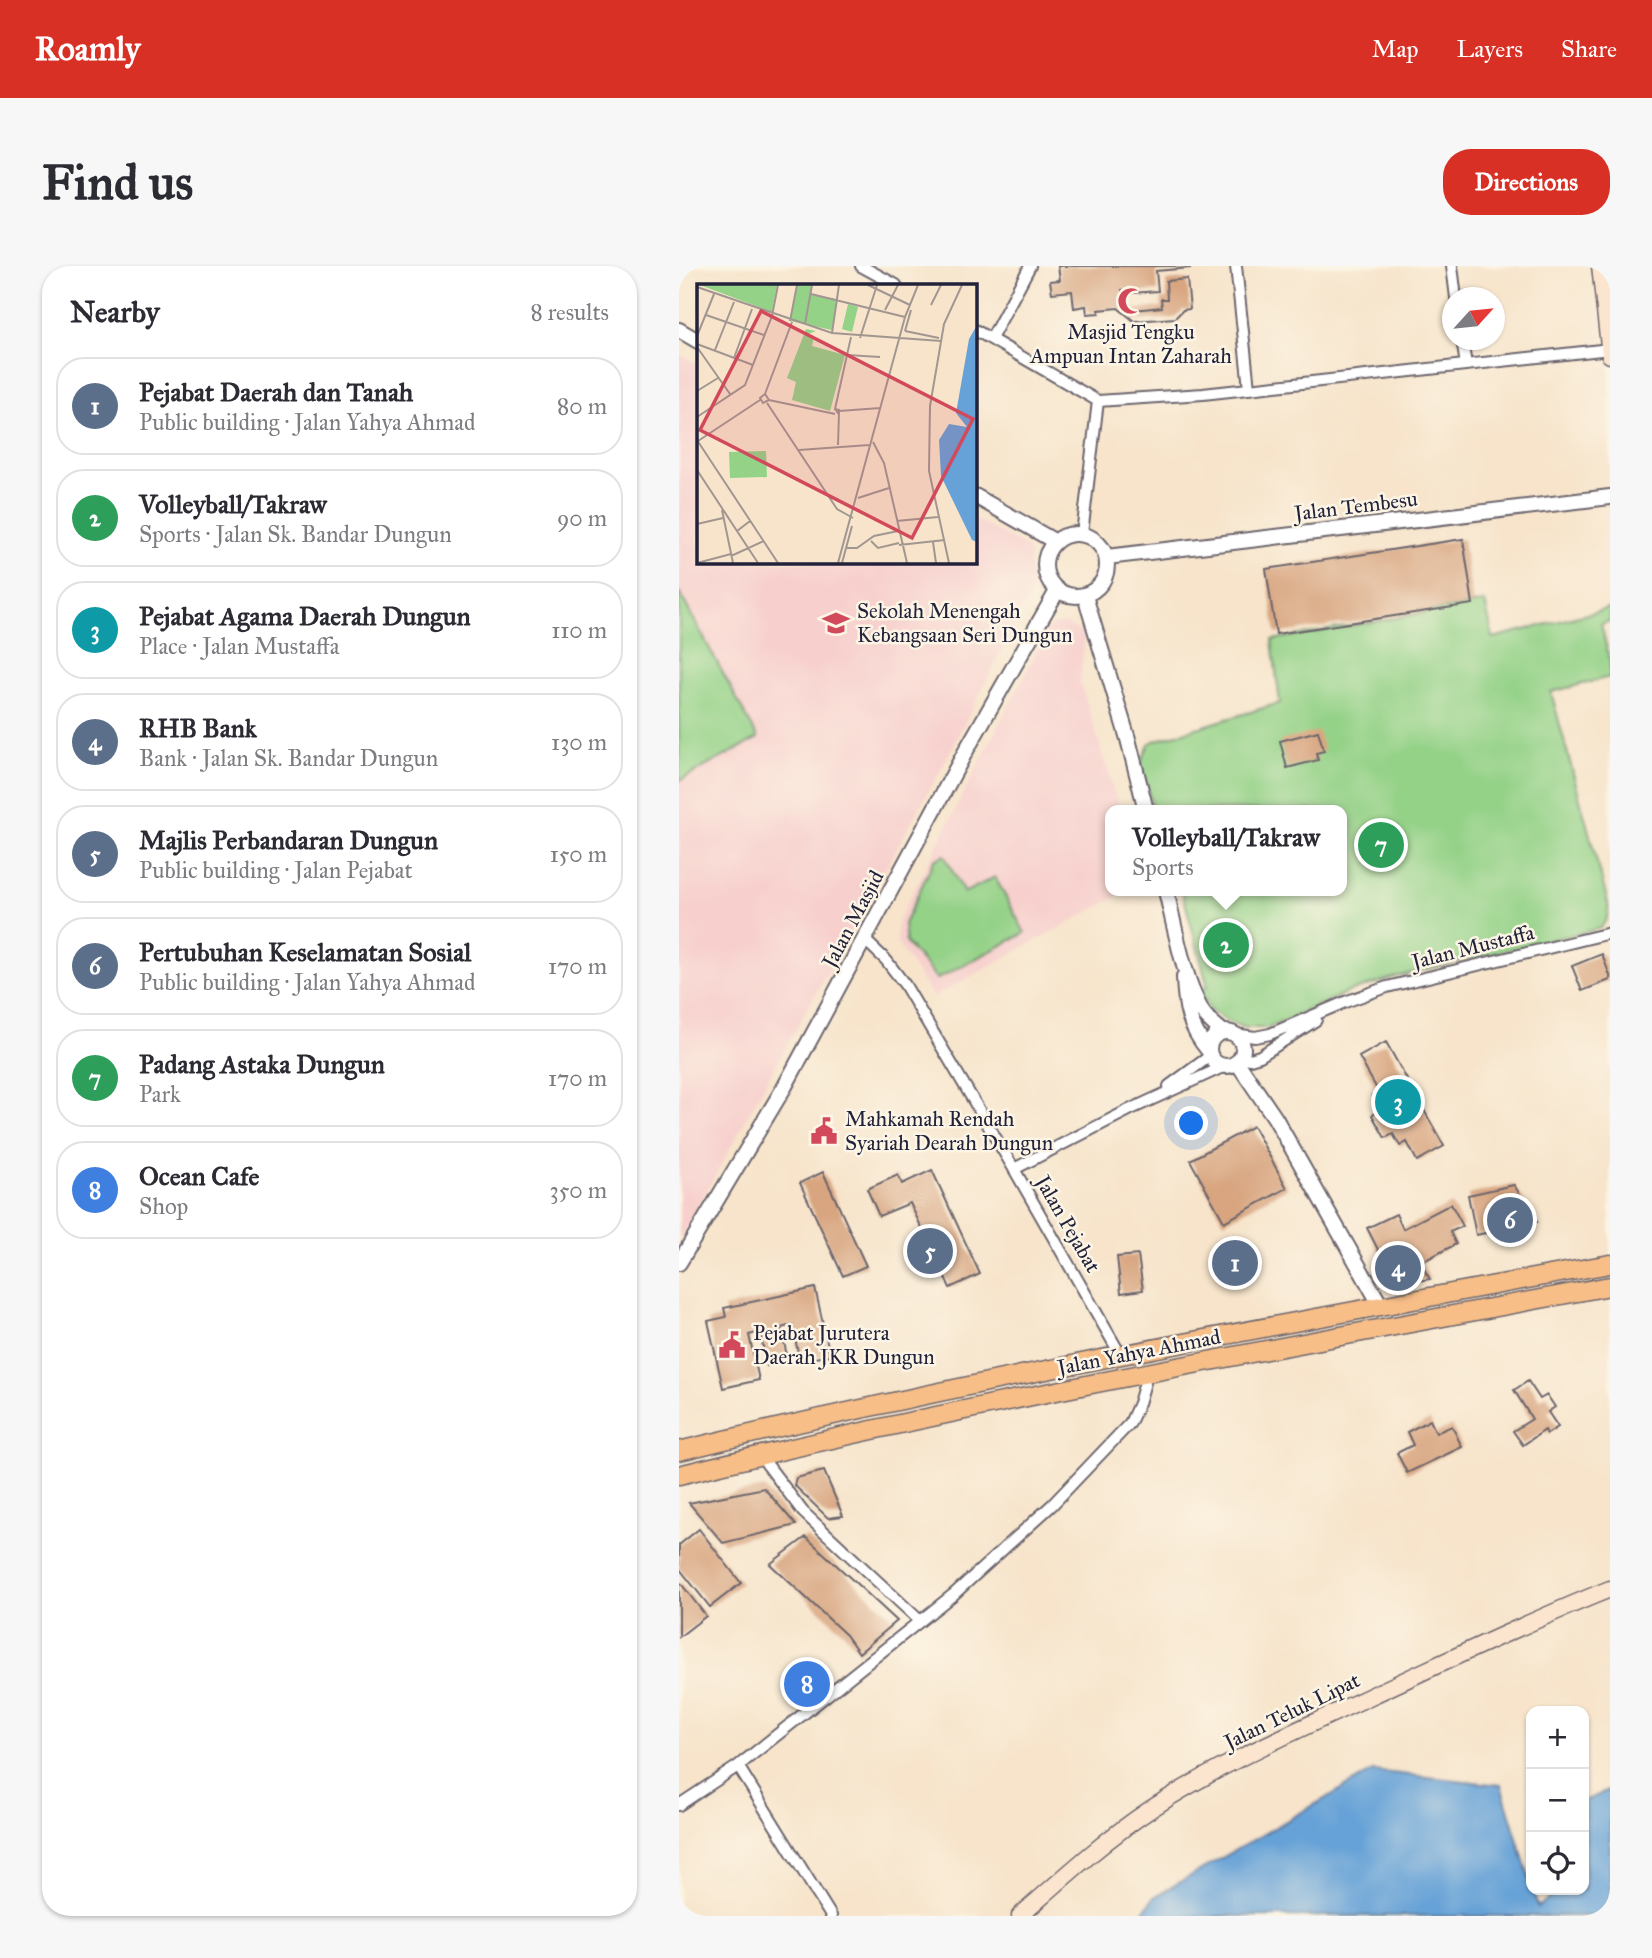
<!DOCTYPE html>
<meta charset="utf-8">
<style>
:root{--surface:#fff;--page:#f7f7f7;--text:#2b2b33;--muted:#7c7c81;--line:#e1e1e2;--accent:#d93025}
body{margin:0;font-family:"IM FELL Great Primer",serif;background:var(--page);color:var(--text)}
.controls{position:absolute;right:21px;bottom:21px;display:grid;overflow:hidden;border-radius:14px;box-shadow:0 2px 5px #0004}
.controls button{width:63px;height:63px;display:grid;place-items:center;padding:0;border:0;border-bottom:2px solid var(--line);background:var(--surface);color:var(--text);font:35px sans-serif}
.compass{position:absolute;left:763px;top:21px;width:63px;height:63px;border-radius:50%;background:var(--surface);box-shadow:0 2px 5px #0004;rotate:63deg}
.you{position:absolute;left:513px;top:858px;width:24px;height:24px;margin:-18px;border:5px solid #fff;border-radius:50%;background:#1a73e8;box-shadow:0 0 0 10px #1a73e833}
.badge{display:grid;place-items:center;width:46px;height:46px;border-radius:50%;background:var(--accent);color:#fff;font-size:23px;font-weight:700}
.pin{position:absolute;translate:-50% -50%;border:4px solid #fff;box-shadow:0 2px 7px #0006}
.popup{position:absolute;left:426px;top:539px;width:242px;height:91px;box-sizing:border-box;display:grid;place-content:center;border-radius:14px;background:var(--surface);filter:drop-shadow(0 2px 5px #0005);font-size:23px;white-space:nowrap;color:var(--muted)}
.popup b{font-size:26px;color:var(--text)}
.popup::after{content:'';position:absolute;left:50%;top:100%;margin-left:-14px;border:14px solid transparent;border-top-color:var(--surface)}
.list{margin:0;padding:0;list-style:none}
h2{display:flex;justify-content:space-between;align-items:center;height:91px;margin:0;padding:0 28px;font-size:30px}
h2 small{font-size:23px;font-weight:400;color:var(--muted)}
.list li{display:grid;grid-template-columns:46px 1fr auto;gap:21px;align-items:center;box-sizing:border-box;height:98px;margin:0 14px 14px;padding:0 14px;border:2px solid var(--line);border-radius:28px}
.list b{display:block;font-size:26px;white-space:nowrap}
.list p{margin:0;font-size:23px;white-space:nowrap;color:var(--muted)}
.list em{font-size:23px;font-style:normal;color:var(--muted)}
.icon{flex:none;width:38px;height:38px;fill:none;stroke:currentColor;stroke-width:2;stroke-linecap:round;stroke-linejoin:round}
.map{position:relative;flex:none;width:931px;height:1650px;overflow:hidden;border-radius:28px}
header{display:flex;align-items:center;gap:42px;box-sizing:border-box;height:98px;padding:0 35px;background:var(--accent);color:#fff}
header strong{font-size:33px}
nav{display:flex;gap:38px;margin-inline-start:auto;font-size:24px}
.intro{display:flex;align-items:center;justify-content:space-between;box-sizing:border-box;height:168px;padding:0 42px}
h1{margin:0;font-size:49px}
.button{padding:18px 32px;border-radius:28px;background:var(--accent);color:#fff;font-size:24px;font-weight:700}
main{display:flex;gap:42px;padding:0 42px}
aside{flex:1;background:var(--surface);border-radius:28px;box-shadow:0 2px 5px #0004}
.map>svg:first-child{display:block}
.built{fill:#f7d0cd}
.green{fill:#94d288;stroke:#5b7a62;stroke-width:2}
.water{fill:#66a2d7;stroke:#446289;stroke-width:2}
.building{fill:#d8a580}
.lines{fill:none;stroke-linecap:round;stroke-linejoin:round}
.minor-casing{stroke:#6d666d;stroke-width:14}
.tertiary-casing{stroke:#6d666d;stroke-width:18}
.secondary-casing{stroke:#6d666d;stroke-width:19}
.primary-casing{stroke:#6d666d;stroke-width:21}
.minor{stroke:#fff;stroke-width:10}
.tertiary{stroke:#fff;stroke-width:14}
.secondary{stroke:#fce5cf;stroke-width:16}
.primary{stroke:#f7be88;stroke-width:18}
.labels{text-anchor:middle;dominant-baseline:central;stroke-width:5;stroke-linejoin:round;paint-order:stroke}
.poi-label{font-size:21px;fill:#22223b;stroke:#fcf5e5;text-anchor:start}
.street-label{font-size:21px;fill:#22223b;stroke:#fcf5e5}
.inset-road{fill:none;stroke:#a29691;stroke-width:2}
.view{fill:#d1495b;fill-opacity:0.15;stroke:#d1495b;stroke-width:3.5}
.inset-edge{fill:none;stroke:#22223b;stroke-width:3.5}
</style>
<header>
<strong>Roamly</strong>
<nav><a>Map</a><a>Layers</a><a>Share</a></nav>
</header>
<div class="intro"><h1>Find us</h1><a class="button">Directions</a></div>
<main>
<aside>
<h2>Nearby<small>8 results</small></h2>
<ul class="list">
<li><span class="badge" style="background:#5c6f8a">1</span><div><b>Pejabat Daerah dan Tanah</b><p>Public building · Jalan Yahya Ahmad</p></div><em>80 m</em></li>
<li><span class="badge" style="background:#2e9e5b">2</span><div><b>Volleyball/Takraw</b><p>Sports · Jalan Sk. Bandar Dungun</p></div><em>90 m</em></li>
<li><span class="badge" style="background:#0f9aa8">3</span><div><b>Pejabat Agama Daerah Dungun</b><p>Place · Jalan Mustaffa</p></div><em>110 m</em></li>
<li><span class="badge" style="background:#5c6f8a">4</span><div><b>RHB Bank</b><p>Bank · Jalan Sk. Bandar Dungun</p></div><em>130 m</em></li>
<li><span class="badge" style="background:#5c6f8a">5</span><div><b>Majlis Perbandaran Dungun</b><p>Public building · Jalan Pejabat</p></div><em>150 m</em></li>
<li><span class="badge" style="background:#5c6f8a">6</span><div><b>Pertubuhan Keselamatan Sosial</b><p>Public building · Jalan Yahya Ahmad</p></div><em>170 m</em></li>
<li><span class="badge" style="background:#2e9e5b">7</span><div><b>Padang Astaka Dungun</b><p>Park</p></div><em>170 m</em></li>
<li><span class="badge" style="background:#3f7fe0">8</span><div><b>Ocean Cafe</b><p>Shop</p></div><em>350 m</em></li>
</ul>
</aside>
<div class="map">
<svg width="931" height="1650" viewBox="0 0 931 1650">
<rect width="100%" height="100%" fill="#fcf5e5"/>
<filter id="ink" filterUnits="userSpaceOnUse"><feTurbulence type="fractalNoise" baseFrequency=".0143" numOctaves="2"/><feDisplacementMap in="SourceGraphic" scale="14" xChannelSelector="R" yChannelSelector="G"/><feConvolveMatrix kernelMatrix="1 2 1 2 8 2 1 2 1" color-interpolation-filters="sRGB"/></filter>
<filter id="wash" filterUnits="userSpaceOnUse"><feTurbulence type="fractalNoise" baseFrequency=".00686" numOctaves="4" result="noise"/><feDisplacementMap in="SourceGraphic" scale="28" xChannelSelector="R" yChannelSelector="G"/><feGaussianBlur stdDeviation="1.57" result="paint"/><feColorMatrix in="noise" values="0 0 0 0 0 0 0 0 0 0 0 0 0 0 0 0 0 1.4 0 .05"/><feComposite in="paint" operator="in"/></filter>
<g filter="url(#wash)">
<rect width="100%" height="100%" fill="#f7e4cb"/>
<path class="built" d="M0,88L19,98V296H296V253L349,282L353,325L266,496L84,822L3,970L0,971Z
M385,357L406,368L401,416L441,544H432V625H448L254,731L218,677V657L371,359Z"/>
<path class="green" d="M0,326L79,472L0,515Z
M806,336L814,372L931,342V355L922,358L931,396V411L872,426L928,633C931,645 929,652 922,662L720,710L669,726L589,762H568L551,757L530,743L521,723L529,721L503,625H662V544H474L462,496L470,478L475,475L601,437L593,374Z
M265,589L285,627L316,611L346,667L258,713L227,677L225,658L255,594Z"/>
<path class="water" d="M694,1505L822,1519L859,1641L881,1624H905V1535L931,1524V1650H461L475,1631Z"/>
<g id="blocks">
<path class="building" d="M379,0H511V2L477,5L479,25L453,27L452,23L443,24L445,36L454,44L483,41L482,33H488L487,15L508,13L511,43L504,44L496,52L455,55L439,42L420,44V47L408,48L407,40L395,42L393,25L373,27L371,15L381,14Z
M784,273L794,338L597,368L587,303Z
M639,465L645,485L637,487L639,494L608,502L601,475Z
M923,688L931,710V714L903,725L893,700Z
M707,776L765,880L738,895L728,876L721,880L714,868L706,872L693,849L701,844L693,829L699,825L680,791Z
M574,860L608,922L545,956L511,894Z
M253,904L301,1008L271,1022L231,937L200,950L188,923L219,909L223,918Z
M144,906L187,1000L164,1010L121,917Z
M835,919L858,956L797,969L789,929Z
M772,938L784,960L771,966L777,978L741,997L751,1013L717,1019L688,962L717,948L724,963Z
M459,989L464,1024L442,1027L438,991Z
M136,1022L151,1089L121,1095L113,1059L102,1062L109,1095L88,1100L81,1066L70,1069L80,1114L44,1122L29,1055L47,1051L45,1042Z
M849,1115L861,1133L868,1129L876,1141L869,1146L879,1161L868,1168L866,1164L844,1179L834,1165L853,1153L835,1124Z
M751,1154L757,1167L773,1160L783,1181L728,1207L718,1187L734,1179L728,1166Z
M145,1205L164,1250L149,1252L115,1219L117,1212Z
M85,1222L117,1259L44,1277L10,1237Z
M20,1263L62,1317L31,1341L0,1302V1279Z
M127,1271L218,1355L180,1387L167,1369L91,1298Z
M0,1315L27,1350L0,1371Z"/>
</g>
</g>
<g filter="url(#ink)">
<use href="#blocks" fill-opacity="0" stroke="#6d666d" stroke-width="2"/>
<g class="lines">
<defs>
<path id="minor" d="M182,0L217,19
M557,0L570,122
M773,0L777,32
M296,64L419,135L524,128L931,83
M312,73L351,0
M783,74L787,99
M403,268L419,135
M186,674L207,694L226,719L335,903L441,1088
M556,768L576,771L591,768L666,736L708,721L931,667
M562,791L571,793L581,790L637,754
M490,820L531,790
M335,903L450,844L546,800
M81,1189L124,1246L240,1354
M59,1500L152,1650
M0,1539L59,1500L275,1328L373,1239L451,1157L460,1137L469,1106"/>
<path id="tertiary" d="M0,64L19,75
M296,230L375,275
M366 299a31 31 0 1 1 62 0a31 31 0 1 1-62 0Z
M428,291L931,231
M406,330L449,473L467,544
M487,625C496,661 505,715 524,747C529,754 537,760 544,766
M505,711C506,741 510,761 529,784
M530 783a17 17 0 1 1 34 0a17 17 0 1 1-34 0Z
M558,796L596,852L702,1040
M0,997L106,820L289,481L378,325"/>
<path id="secondary" d="M921,0L931,89
M341,1650C383,1613 425,1574 472,1543C542,1497 619,1464 694,1429C772,1393 850,1355 931,1323"/>
<path id="primary" d="M0,1185C308,1110 620,1055 931,998
M0,1209C307,1133 620,1078 931,1020"/>
</defs>
<use href="#minor" class="minor-casing"/>
<use href="#tertiary" class="tertiary-casing"/>
<use href="#secondary" class="secondary-casing"/>
<use href="#primary" class="primary-casing"/>
<use href="#minor" class="minor"/>
<use href="#tertiary" class="tertiary"/>
<use href="#secondary" class="secondary"/>
<use href="#primary" class="primary"/>
</g>
</g>
<defs>
<symbol id="mosque-bare" viewBox="-9 -9 18 18"><path d="M3.5-4.9A6 6 0 1 0 3.5 4.9A5 5 0 1 1 3.5-4.9Z" fill="#d1495b" stroke="#fcf5e5" stroke-width="2.5" paint-order="stroke"/></symbol>
<symbol id="school-bare" viewBox="-9 -9 18 18"><path d="M0-5L7-2L0 1L-7-2ZM-4 1L0 2.5L4 1V4Q0 6-4 4Z" fill="#d1495b" stroke="#fcf5e5" stroke-width="2.5" paint-order="stroke"/></symbol>
<symbol id="civic-bare" viewBox="-9 -9 18 18"><path d="M-.6-6.5H3V-4.5H.6V-3L4-1V1h2V6H-6V1h2V-1L-.6-3ZM-1.2 2.5V6h2.4V2.5Z" fill="#d1495b" stroke="#fcf5e5" stroke-width="2.5" paint-order="stroke"/></symbol>
</defs>
<g fill-rule="evenodd">
<use href="#mosque-bare" x="433" y="16" width="38" height="38"/>
<use href="#school-bare" x="138" y="338" width="38" height="38"/>
<use href="#civic-bare" x="126" y="846" width="38" height="38"/>
<use href="#civic-bare" x="34" y="1060" width="38" height="38"/>
</g>
<g class="labels">
<g class="poi-label">
<text x="452" y="66" text-anchor="middle">Masjid Tengku<tspan x="452" dy="24">Ampuan Intan Zaharah</tspan></text>
<text x="178" y="345">Sekolah Menengah<tspan x="178" dy="24">Kebangsaan Seri Dungun</tspan></text>
<text x="166" y="853">Mahkamah Rendah<tspan x="166" dy="24">Syariah Dearah Dungun</tspan></text>
<text x="74" y="1067">Pejabat Jurutera<tspan x="74" dy="24">Daerah JKR Dungun</tspan></text>
</g>
<g class="street-label">
<text transform="translate(677 240) rotate(-7)">Jalan Tembesu</text>
<text transform="translate(174 653) rotate(-62)">Jalan Masjid</text>
<text transform="translate(794 681) rotate(-14)">Jalan Mustaffa</text>
<text transform="translate(389 958) rotate(60)">Jalan Pejabat</text>
<text transform="translate(460 1086) rotate(-11)">Jalan Yahya Ahmad</text>
<text transform="translate(613 1445) rotate(-26)">Jalan Teluk Lipat</text>
</g>
</g>
<g transform="translate(18 18)">
<rect width="280" height="280" fill="#f7e4cb"/>
<path d="M3,1H80L75,28ZM100,1H115L114,11L139,15L135,46L93,37ZM151,20L161,23L155,48L145,45ZM109,45L119,47L109,51L117,53L115,62L148,71L133,127L95,116L99,98L90,94ZM69,167L70,193L33,194L32,168Z" fill="#94d288"/>
<path d="M280,41V258L275,256L244,192L242,156L252,140L270,143L259,129L272,55Z" fill="#66a2d7"/>
<path class="inset-road" d="M171,1L213,21M0,3L135,49L244,57M114,10L208,33M234,21L244,1M188,26L201,1M9,31L67,51M93,37L100,1M108,40L115,1M208,47L242,54M208,47L214,26M135,49L142,1M0,52L17,10M163,54L180,1M0,60L56,81M0,63L33,110M18,66L37,18M150,71L183,73M37,74L55,25M0,107L21,94M68,110L72,116L66,119L63,114L68,110L95,38M72,116L138,130M70,119L140,225L156,234M138,125L141,129L142,126L138,125L154,53M142,127L183,124M0,133L48,101L75,32L81,1M0,156L81,279M1,157L63,116M176,158L187,179L210,279M141,161L142,128M102,166L172,161M0,186L40,247L53,237M161,214L192,204M25,226L36,279M200,237L241,233M0,240L26,234M40,247L61,279M174,257L181,264L202,259M236,258L239,279M202,261L248,256M150,264H160L177,252L201,247M34,272L67,257M0,279L34,270M141,279L208,33L221,1M145,279L155,242M252,279L232,187L233,122L247,40L265,1"/>
<path class="view" d="M64,27L276,135L215,254L3,146Z"/>
<rect width="280" height="280" class="inset-edge"/>
</g>
</svg>
<div class="controls">
<button>+</button>
<button>−</button>
<button><svg class="icon" aria-label="locate" viewBox="0 0 24 24"><circle cx="12" cy="12" r="6"/><path d="M12 2v4M12 18v4M2 12h4M18 12h4"/></svg></button>
</div>
<svg class="compass" viewBox="-18 -18 36 36"><path d="M0-13l5 13h-10z" fill="#e53935"/><path d="M0 13l5-13h-10z" fill="#7c7c81"/></svg>
<div class="you"></div>
<div class="pin badge" style="left:556px;top:997px;background:#5c6f8a">1</div>
<div class="pin badge" style="left:547px;top:679px;background:#2e9e5b">2</div>
<div class="popup"><b>Volleyball/Takraw</b>Sports</div>
<div class="pin badge" style="left:719px;top:836px;background:#0f9aa8">3</div>
<div class="pin badge" style="left:719px;top:1002px;background:#5c6f8a">4</div>
<div class="pin badge" style="left:251px;top:985px;background:#5c6f8a">5</div>
<div class="pin badge" style="left:831px;top:954px;background:#5c6f8a">6</div>
<div class="pin badge" style="left:702px;top:579px;background:#2e9e5b">7</div>
<div class="pin badge" style="left:128px;top:1418px;background:#3f7fe0">8</div>
</div>
</main>
